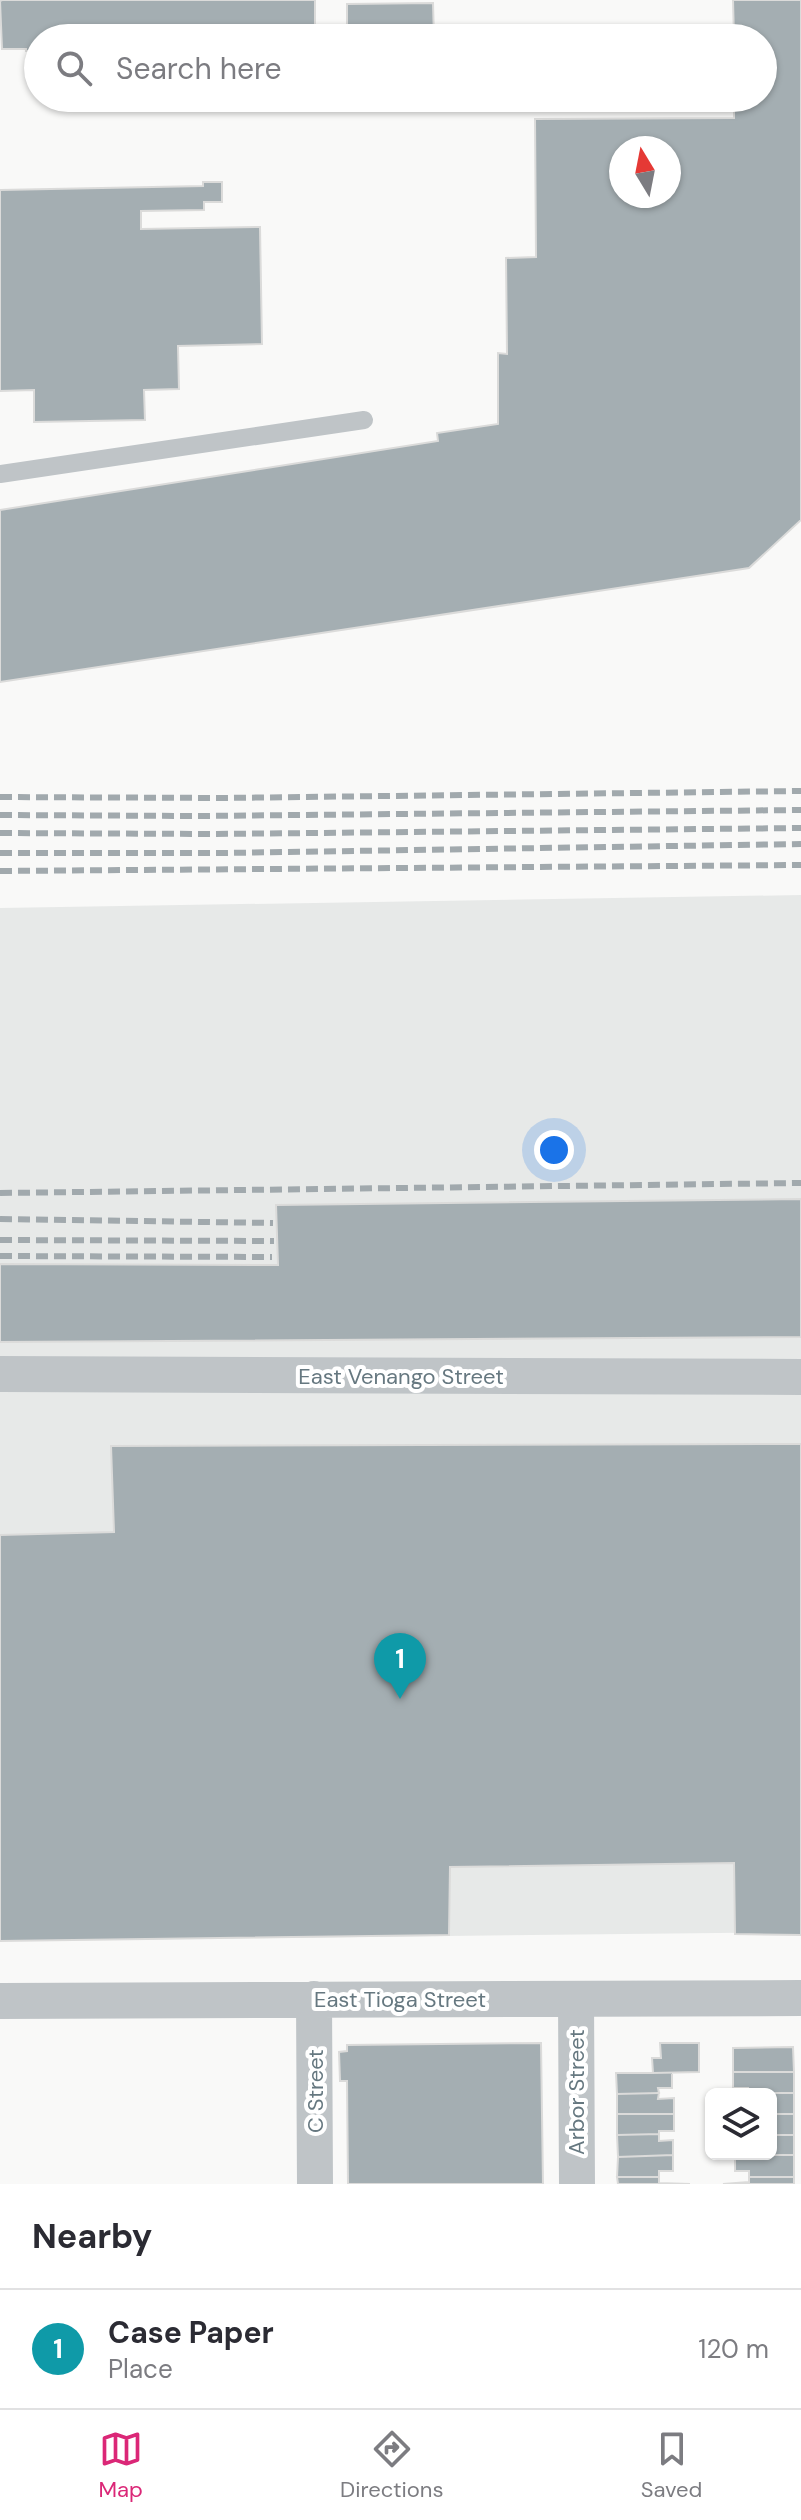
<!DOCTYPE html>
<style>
:root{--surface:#fff;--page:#f2f2f3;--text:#2b2b33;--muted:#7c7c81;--line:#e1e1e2;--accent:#db2777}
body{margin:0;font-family:"DM Sans",sans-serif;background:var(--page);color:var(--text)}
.controls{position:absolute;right:24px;bottom:24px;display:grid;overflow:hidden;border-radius:12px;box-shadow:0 2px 6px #0004}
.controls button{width:72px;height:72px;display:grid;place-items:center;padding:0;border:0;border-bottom:2px solid var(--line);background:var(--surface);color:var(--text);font:40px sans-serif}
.compass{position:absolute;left:609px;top:136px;width:72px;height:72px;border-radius:50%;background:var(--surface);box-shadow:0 2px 6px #0004;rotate:350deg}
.you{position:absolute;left:554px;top:1150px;width:28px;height:28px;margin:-20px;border:6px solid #fff;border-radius:50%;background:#1a73e8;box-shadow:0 0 0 12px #1a73e833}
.badge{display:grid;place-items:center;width:52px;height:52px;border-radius:50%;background:var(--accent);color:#fff;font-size:26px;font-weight:700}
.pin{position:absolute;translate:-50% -66px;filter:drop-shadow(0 2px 4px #0008)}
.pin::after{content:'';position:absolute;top:42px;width:28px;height:24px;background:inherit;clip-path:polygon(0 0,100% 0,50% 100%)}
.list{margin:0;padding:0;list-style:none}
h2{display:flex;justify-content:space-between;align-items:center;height:104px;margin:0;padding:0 32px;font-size:34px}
h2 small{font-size:26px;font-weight:400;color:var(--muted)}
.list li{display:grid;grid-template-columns:52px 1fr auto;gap:24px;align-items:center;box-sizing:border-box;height:120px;padding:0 32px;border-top:2px solid var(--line)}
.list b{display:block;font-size:30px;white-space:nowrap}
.list p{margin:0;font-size:26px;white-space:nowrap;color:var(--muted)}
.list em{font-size:26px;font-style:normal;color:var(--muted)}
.icon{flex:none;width:44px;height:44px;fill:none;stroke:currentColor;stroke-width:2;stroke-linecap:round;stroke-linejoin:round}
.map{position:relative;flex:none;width:801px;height:2184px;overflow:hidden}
.search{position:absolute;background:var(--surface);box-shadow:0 2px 6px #0004;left:24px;right:24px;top:24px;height:88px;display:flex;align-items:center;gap:20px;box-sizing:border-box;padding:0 28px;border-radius:44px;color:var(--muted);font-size:30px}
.sheet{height:224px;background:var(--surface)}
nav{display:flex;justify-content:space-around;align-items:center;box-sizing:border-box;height:112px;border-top:2px solid var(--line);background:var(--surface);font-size:22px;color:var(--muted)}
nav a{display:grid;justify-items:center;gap:4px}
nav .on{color:var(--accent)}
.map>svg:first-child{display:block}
.built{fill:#e7e9e8}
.building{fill:#a4aeb2;stroke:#dbdbda;stroke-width:2;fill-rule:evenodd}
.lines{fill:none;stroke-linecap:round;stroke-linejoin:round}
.lane{stroke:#bfc4c7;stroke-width:18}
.street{stroke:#bfc4c7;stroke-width:36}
.rail{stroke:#a1a9ad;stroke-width:6;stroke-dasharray:12 6;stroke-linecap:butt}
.labels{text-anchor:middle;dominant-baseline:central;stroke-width:8;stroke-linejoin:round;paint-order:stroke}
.street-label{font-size:22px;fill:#667880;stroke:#fff}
</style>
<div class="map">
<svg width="801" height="2184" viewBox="0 0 801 2184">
<rect width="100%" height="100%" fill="#f9f9f8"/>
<path class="built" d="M801,895V1932L0,1941V908Z"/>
<path class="building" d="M2,0H315V31H321V38H38V51H26V49H2L0,1Z
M733,0H801V520L749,568L0,682V510L438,441L437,433L498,424V353L507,354L506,258L536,257L535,119L734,118V98H763V38H734ZM621,148H669V196H621Z
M433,3L434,38H347V4Z
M203,182H222V202H204V210L141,211V229L260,227L262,344L178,346L179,389L144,390L145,420L34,422V390L0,391V190L203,186Z
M801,1199V1337L0,1342V1264L278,1265L276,1205Z
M801,1444V1935L735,1934L734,1863L450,1867L449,1935L0,1941V1535L114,1532L111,1446Z
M541,2043L543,2184H348L347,2081H340L339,2052L347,2051V2045Z
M660,2043H699V2072L653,2073L652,2058H661Z
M793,2047L794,2072H733V2048Z
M733,2072H794V2093H748V2088H733Z
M616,2073H672V2088H658L659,2093L617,2094Z
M659,2093L658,2099L674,2098V2114H617V2094Z
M748,2093H794V2114H771V2094Z
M617,2114H674V2131H659V2134L617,2135Z
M771,2114H794V2135H771Z
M659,2134V2141L673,2140V2155L618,2157L617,2135Z
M771,2135H794V2155H735L771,2154Z
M673,2155V2171H659V2177H617L618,2157Z
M735,2155H794V2177H749V2171H735Z
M617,2177H659V2183L690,2184H618Z
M749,2177H794V2184H723L749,2182Z"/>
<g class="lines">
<path class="lane" d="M0,474L364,420"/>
<path class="street" d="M0,1374L801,1377
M314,1999L315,2184
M576,1999L577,2184
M0,2001L801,1998"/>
<path class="rail" d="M0,797L221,798L801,791
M0,815L198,816L801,810
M0,833L215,834L801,828
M0,853H222L801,844
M0,871L801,865
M0,1193L801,1183
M0,1219L273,1223
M0,1240L274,1241
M0,1256L272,1257"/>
</g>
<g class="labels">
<g class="street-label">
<text x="401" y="1376">East Venango Street</text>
<text x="400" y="1999">East Tioga Street</text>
<text transform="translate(315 2091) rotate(-90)">C Street</text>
<text transform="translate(576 2092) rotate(-90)">Arbor Street</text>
</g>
</g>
</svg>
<div class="controls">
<button><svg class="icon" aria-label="layers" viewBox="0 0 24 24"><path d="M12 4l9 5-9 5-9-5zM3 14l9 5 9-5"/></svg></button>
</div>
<svg class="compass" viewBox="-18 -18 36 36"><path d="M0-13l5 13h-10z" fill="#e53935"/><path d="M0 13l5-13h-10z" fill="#7c7c81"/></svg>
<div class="you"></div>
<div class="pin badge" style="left:400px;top:1699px;background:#0f9aa8">1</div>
<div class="search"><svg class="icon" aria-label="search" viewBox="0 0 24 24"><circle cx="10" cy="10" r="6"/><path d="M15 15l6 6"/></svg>Search here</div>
</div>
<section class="sheet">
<h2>Nearby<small></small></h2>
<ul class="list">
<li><span class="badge" style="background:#0f9aa8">1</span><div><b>Case Paper</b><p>Place</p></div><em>120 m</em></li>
</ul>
</section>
<nav>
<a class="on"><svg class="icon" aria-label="map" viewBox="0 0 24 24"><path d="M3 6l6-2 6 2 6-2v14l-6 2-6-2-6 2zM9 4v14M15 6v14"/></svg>Map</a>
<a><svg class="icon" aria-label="directions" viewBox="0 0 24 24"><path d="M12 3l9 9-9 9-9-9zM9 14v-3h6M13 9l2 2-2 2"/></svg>Directions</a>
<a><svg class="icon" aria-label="saved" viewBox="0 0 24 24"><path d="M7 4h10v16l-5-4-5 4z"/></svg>Saved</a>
</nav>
